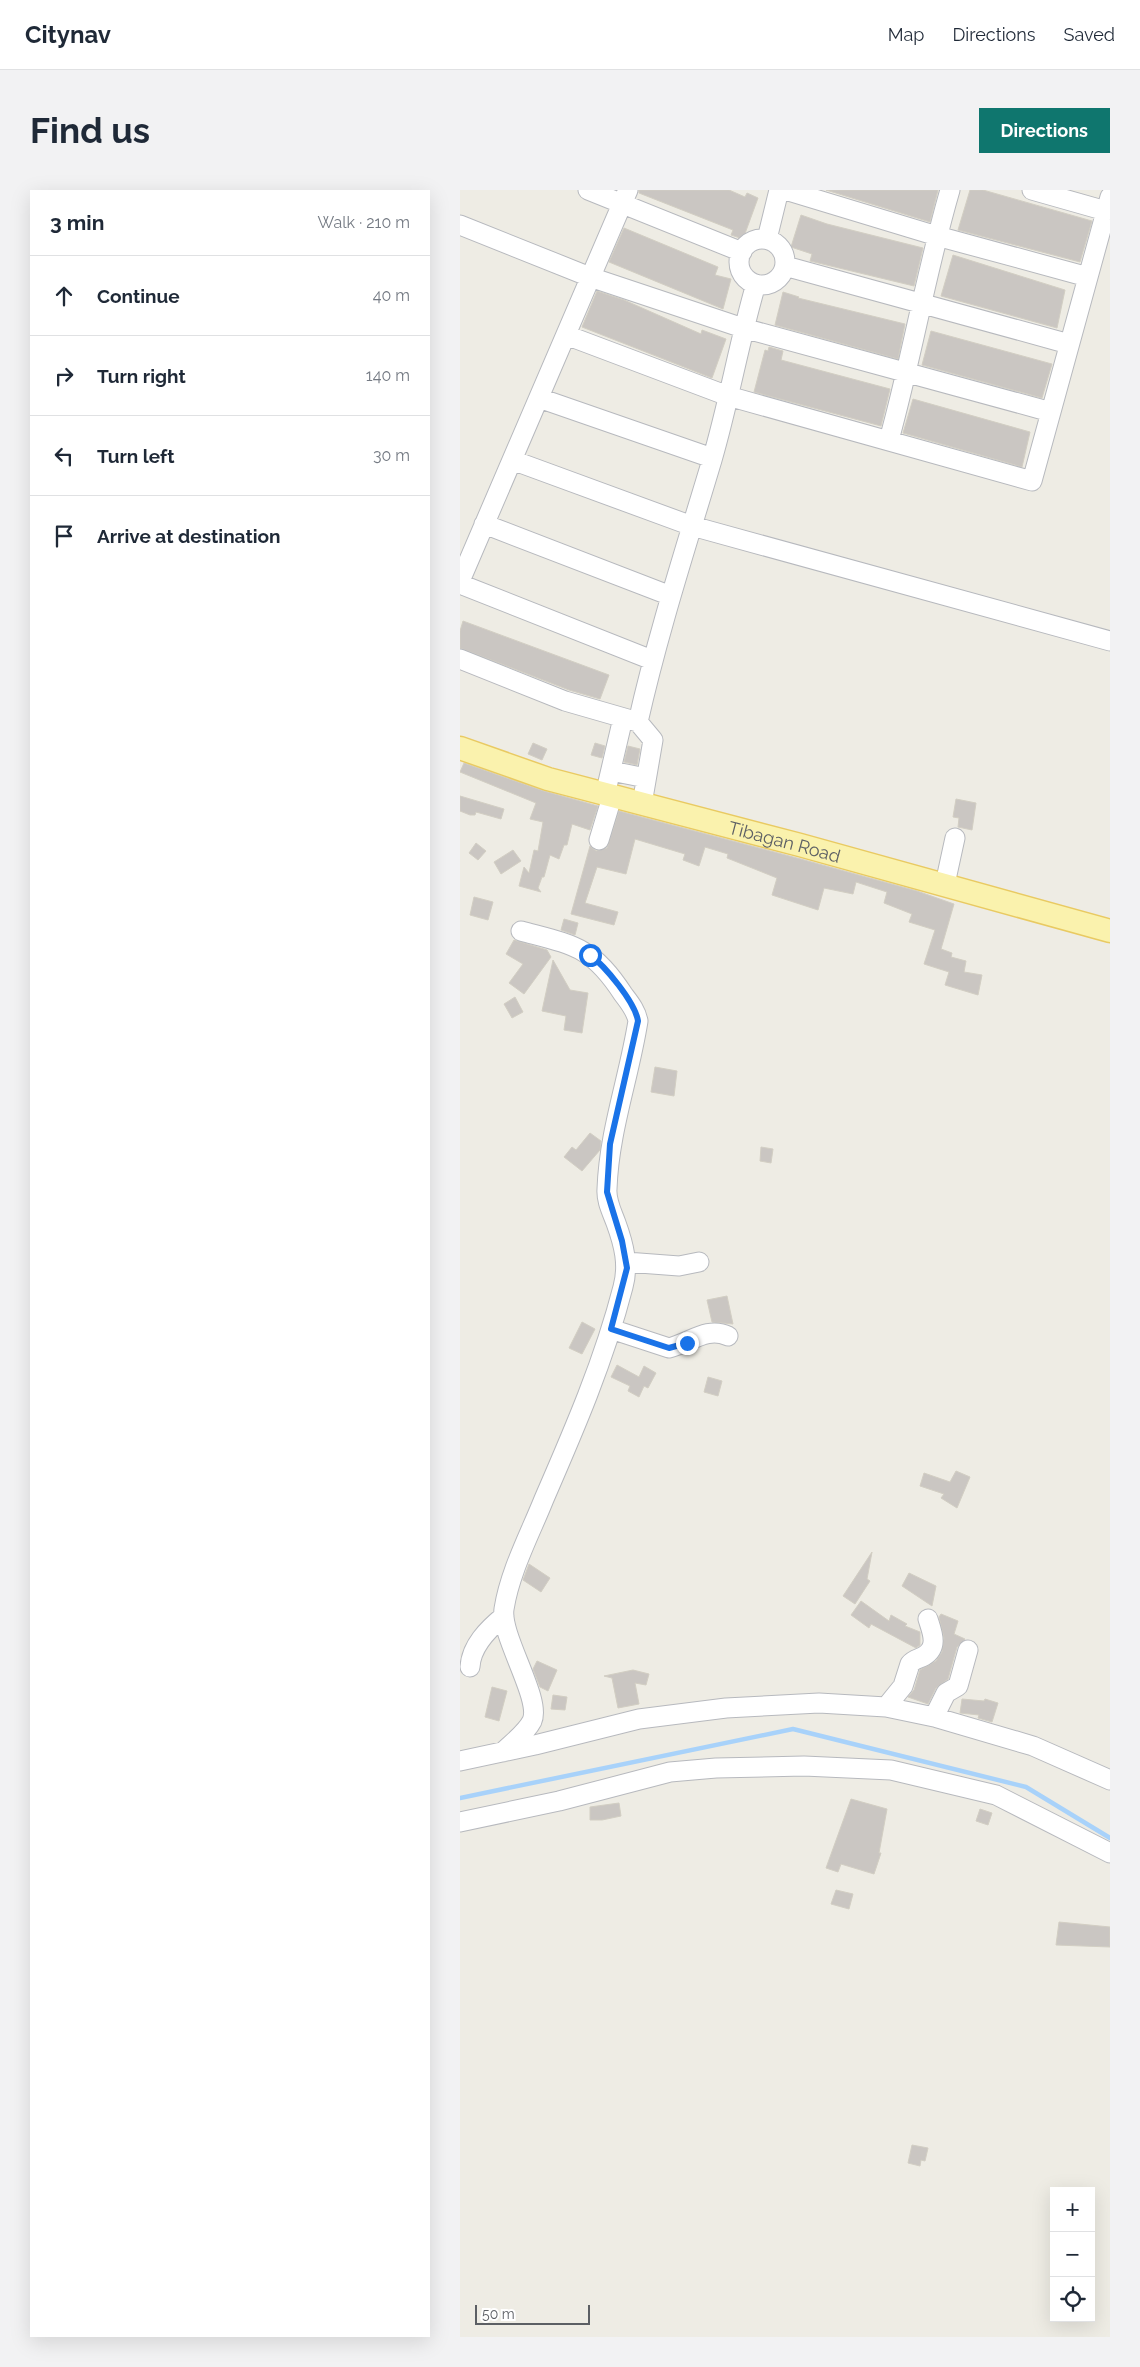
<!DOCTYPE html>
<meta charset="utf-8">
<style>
:root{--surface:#fff;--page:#f2f2f3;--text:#1f2937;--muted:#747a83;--line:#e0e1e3;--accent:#0f766e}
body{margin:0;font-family:Raleway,sans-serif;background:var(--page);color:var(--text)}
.controls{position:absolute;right:15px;bottom:15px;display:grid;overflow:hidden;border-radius:0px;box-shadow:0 5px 20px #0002}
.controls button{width:45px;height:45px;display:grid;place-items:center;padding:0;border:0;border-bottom:1px solid var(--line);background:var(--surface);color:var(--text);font:25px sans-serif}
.scale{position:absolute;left:15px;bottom:12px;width:115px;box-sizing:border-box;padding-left:5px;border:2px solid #5c5f64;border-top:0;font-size:14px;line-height:18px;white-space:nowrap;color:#5c5f64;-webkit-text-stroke:4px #fff;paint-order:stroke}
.stop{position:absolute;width:15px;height:15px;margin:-11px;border:4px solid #1a73e8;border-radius:50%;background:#fff}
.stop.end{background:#1a73e8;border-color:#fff;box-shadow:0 1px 5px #0008}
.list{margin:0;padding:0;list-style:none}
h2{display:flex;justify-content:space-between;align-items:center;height:65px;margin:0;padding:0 20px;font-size:21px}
h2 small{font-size:16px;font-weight:400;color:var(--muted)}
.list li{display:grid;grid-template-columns:32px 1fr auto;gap:15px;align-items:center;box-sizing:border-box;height:80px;padding:0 20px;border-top:1px solid var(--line)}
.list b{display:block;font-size:19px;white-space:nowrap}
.list em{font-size:16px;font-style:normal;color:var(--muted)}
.icon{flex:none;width:28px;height:28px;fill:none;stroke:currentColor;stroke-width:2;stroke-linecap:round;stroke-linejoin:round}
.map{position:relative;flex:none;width:650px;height:2147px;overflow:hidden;border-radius:0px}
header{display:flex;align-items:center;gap:30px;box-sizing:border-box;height:70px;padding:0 25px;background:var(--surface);border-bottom:1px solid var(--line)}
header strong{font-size:24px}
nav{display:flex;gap:28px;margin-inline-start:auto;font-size:18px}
.intro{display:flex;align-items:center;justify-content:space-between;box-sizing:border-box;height:120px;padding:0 30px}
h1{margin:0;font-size:35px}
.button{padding:12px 22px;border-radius:0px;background:var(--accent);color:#fff;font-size:18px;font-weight:700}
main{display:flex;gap:30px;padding:0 30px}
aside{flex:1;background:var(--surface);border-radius:0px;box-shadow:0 5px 20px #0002}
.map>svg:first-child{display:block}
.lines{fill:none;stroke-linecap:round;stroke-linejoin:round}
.stream{stroke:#a8d2fa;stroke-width:4.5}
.building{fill:#cac6c2;stroke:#d2cec3}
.minor-casing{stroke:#b7b9be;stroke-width:21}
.major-casing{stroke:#e9ca62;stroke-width:25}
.minor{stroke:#fff;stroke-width:19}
.major{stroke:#faf2ad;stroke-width:22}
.route{stroke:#1a73e8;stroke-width:6}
.labels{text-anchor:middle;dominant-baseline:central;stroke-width:4;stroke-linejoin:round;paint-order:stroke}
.street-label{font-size:18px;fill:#5c5f64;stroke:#fff}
</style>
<header>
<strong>Citynav</strong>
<nav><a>Map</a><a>Directions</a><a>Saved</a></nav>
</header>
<div class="intro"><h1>Find us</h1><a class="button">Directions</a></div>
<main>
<aside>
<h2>3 min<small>Walk · 210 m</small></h2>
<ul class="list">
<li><svg class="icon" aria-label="ahead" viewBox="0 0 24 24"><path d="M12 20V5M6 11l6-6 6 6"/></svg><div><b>Continue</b></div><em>40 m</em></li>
<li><svg class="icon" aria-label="right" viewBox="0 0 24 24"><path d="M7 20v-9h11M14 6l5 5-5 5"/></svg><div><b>Turn right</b></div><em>140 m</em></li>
<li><svg class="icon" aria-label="left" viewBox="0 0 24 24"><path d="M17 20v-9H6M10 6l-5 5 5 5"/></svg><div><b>Turn left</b></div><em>30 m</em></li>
<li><svg class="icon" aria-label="arrive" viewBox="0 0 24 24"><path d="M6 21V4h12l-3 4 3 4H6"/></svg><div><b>Arrive at destination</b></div></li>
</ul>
</aside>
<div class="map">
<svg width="650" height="2147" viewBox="0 0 650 2147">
<rect width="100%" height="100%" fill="#eeece4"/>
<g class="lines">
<path class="stream" d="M0,1608L333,1539L566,1597L650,1648"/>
</g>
<path class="building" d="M179,0H269L285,7L287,3L298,8L283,49L271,45L273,40L179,3Z
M366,0H478L470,32Z
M510,0H523L632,31L620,72L498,40Z
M341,25L367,34L463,58L454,96L350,71L352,64L331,57Z
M164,38L258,77L255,85L271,89L263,119L149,72Z
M493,65L605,100L597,138L481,106Z
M137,101L164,110L241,144L242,140L266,149L252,188L122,137Z
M323,102L339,107L338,108L445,134L438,169L315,135Z
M471,141L592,174L582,208L462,175Z
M309,157L323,161L321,170L430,199L421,236L294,202L305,160L308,161Z
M453,209L570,242L562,277L443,243Z
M3,431L149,485L140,509L109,500L0,458V441Z
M73,553L87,559L82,570L68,564Z
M135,553L145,556L142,568L131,565Z
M168,556L180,559L177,575L164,572Z
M4,573L84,601L138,616L130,640L112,634L107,655H104L99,669L90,665L84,687H82L78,698L81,702L59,696L64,677L69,683L74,660L78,661L83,632L70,629L76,613L0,582Z
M0,606L44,619L41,629L16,622L15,625H10L0,621Z
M496,609L516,613L512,640L498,637L499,628L493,627Z
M159,621L337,668L457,701L494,714L481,759L492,763L491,767L506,771L504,782L522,785L518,805L485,795L489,782L464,774L475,740L449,732L452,724L424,713L427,702L396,692L393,704L364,698L358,720L312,705L317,688L267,668L268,664L245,657L239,676L223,670L225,664L175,649L166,684L137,677L125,713L158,722L154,735L111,724L130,656L136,661L147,658Z
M16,653L26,661L18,670L9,663Z
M53,660L61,671L41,684L34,672Z
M14,707L33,712L28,730L10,725Z
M104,729L118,733L115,745L101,740Z
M54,750L87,760L91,767L64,804L49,793L63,774L46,764Z
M93,770L110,800L128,803L122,843L104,840L106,826L82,821Z
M55,807L63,822L52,828L44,814Z
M195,877L217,881L214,906L191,902Z
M130,943L141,951L140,960L122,981L104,967L112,957L116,960Z
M301,957L313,959L311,973L300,971Z
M267,1106L273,1134L252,1132L247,1110Z
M122,1132L135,1139L122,1164L109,1158Z
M157,1175L179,1187L184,1176L196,1183L188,1198L184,1196L179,1207L168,1201L170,1196L151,1187Z
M248,1187L262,1191L258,1206L244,1202Z
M496,1281L510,1287L497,1318L481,1308L484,1304L460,1296L464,1283L490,1292Z
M412,1362L407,1389L410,1391L395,1414L383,1406Z
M69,1374L90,1388L81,1402L63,1390Z
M449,1383L476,1396L472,1416L442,1396Z
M401,1411L429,1431L431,1425L447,1434L445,1436L460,1442V1455L456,1458L411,1434L409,1438L391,1425Z
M481,1424L498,1431L494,1444L505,1449L497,1457L488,1489L476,1498L468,1514L448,1507L454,1500L460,1480L476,1471L482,1462L484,1448L479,1427Z
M77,1471L97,1480L88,1501L80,1497L73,1479Z
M173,1480L189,1484L186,1495L175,1493L179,1514L158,1518L152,1488L144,1486Z
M32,1497L47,1501L39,1531L25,1527Z
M93,1505L107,1507L105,1520L91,1519Z
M502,1509L524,1511L525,1509L538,1513L532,1532L518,1528L519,1525L500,1523Z
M391,1609L427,1619L419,1663H421L414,1684L381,1674L378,1682L366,1678Z
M159,1613L161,1626L142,1630H130V1617Z
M520,1619L532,1623L528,1635L516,1631Z
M376,1700L393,1704L389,1719L371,1714Z
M599,1732L650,1737V1757L596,1755Z
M452,1955L468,1958L465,1971L461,1970L460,1976L448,1973Z"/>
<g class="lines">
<defs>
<path id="minor" d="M128,0L282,62
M325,0L477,46L628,87
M572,0L646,21
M0,35L130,87L283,138L591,222
M307,49L319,0
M279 72a23 23 0 1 1 46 0a23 23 0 1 1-46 0Z
M325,76L609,154
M106,145L268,206L572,291L650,7
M79,208L252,268
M429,250C452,167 466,82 490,0
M52,270L232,336L650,451
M24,334L211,406
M0,391L168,0
M0,394L192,470
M0,469L105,511L178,532L193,550L182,614
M178,532C198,443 226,357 252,270C269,212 279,152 296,94
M151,581L186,588
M145,605L163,528
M139,650L152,607
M485,694L495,648
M166,1072L219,1076L239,1072
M151,1139L209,1158C230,1153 247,1136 268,1146
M10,1477C11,1456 28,1439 44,1426
M426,1517L443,1496L450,1474C454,1469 459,1469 464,1466C479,1457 472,1442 468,1429
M474,1527L486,1503L498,1496L508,1460
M43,1562C52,1553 66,1543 72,1531C82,1509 40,1446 44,1419C50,1381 70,1344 84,1309C114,1240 144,1171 163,1097C169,1075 164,1055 156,1033C152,1022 146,1011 147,999C149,941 169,888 178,831C176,820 169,812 163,804C132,756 113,755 61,741
M0,1571L75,1555L179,1529L266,1518L359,1513L426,1517L474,1527L573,1556L650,1590
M0,1632L99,1611L210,1582L256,1578L344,1576L431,1580L536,1605L650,1663"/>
<g id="major">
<path id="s1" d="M0,558L88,589L340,655L650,741"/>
</g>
</defs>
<use href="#minor" class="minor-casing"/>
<use href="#major" class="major-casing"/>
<use href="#minor" class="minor"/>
<use href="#major" class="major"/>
</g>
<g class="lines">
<path class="route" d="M130,765C145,776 175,812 178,831L150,954L147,1002L162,1051L167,1078L151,1139L209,1158L227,1153"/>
</g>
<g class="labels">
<g class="street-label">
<text stroke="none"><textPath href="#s1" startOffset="338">Tibagan Road</textPath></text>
</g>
</g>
</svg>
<div class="controls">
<button>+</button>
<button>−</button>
<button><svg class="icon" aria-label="locate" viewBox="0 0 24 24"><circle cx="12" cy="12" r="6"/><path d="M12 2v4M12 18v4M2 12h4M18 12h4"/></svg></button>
</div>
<div class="scale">50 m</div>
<div class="stop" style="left:130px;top:765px"></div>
<div class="stop end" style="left:227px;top:1153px"></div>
</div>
</main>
